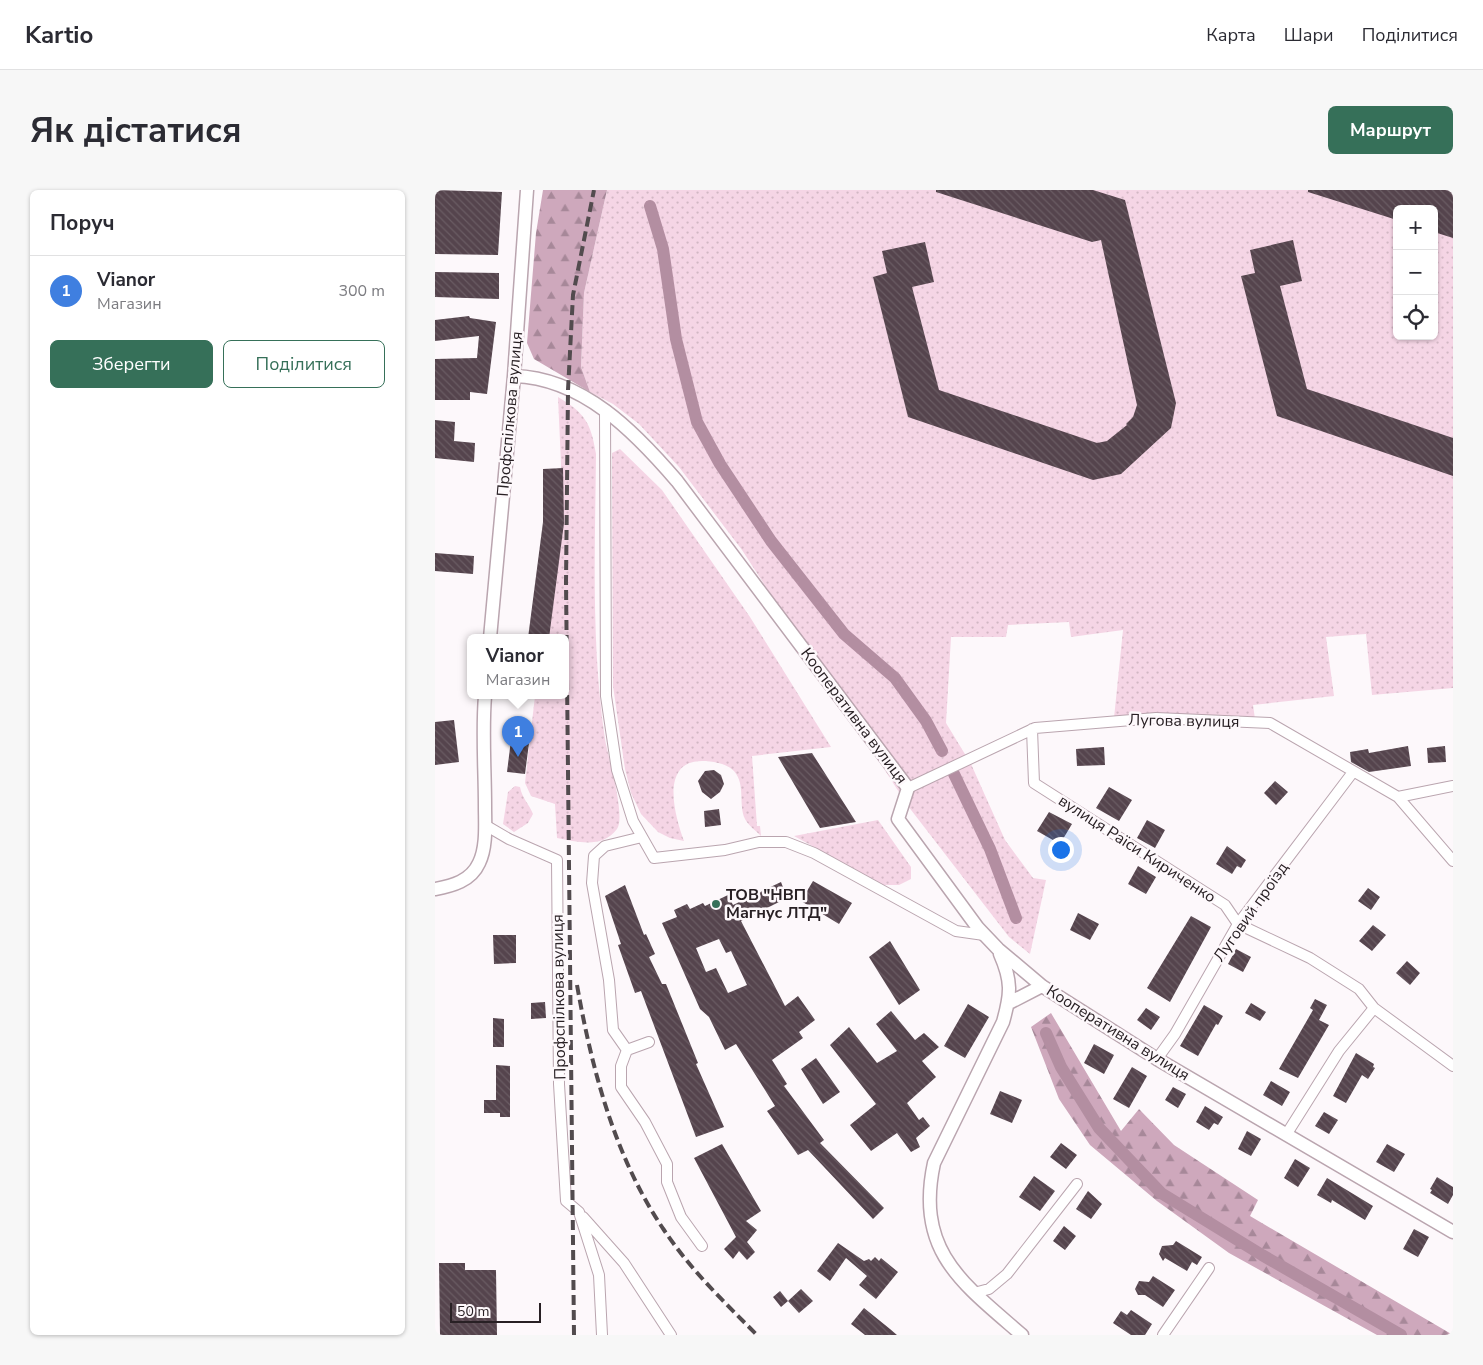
<!DOCTYPE html>
<html lang="uk">
<meta charset="utf-8">
<style>
:root{--surface:#fff;--page:#f7f7f7;--text:#2b2b33;--muted:#7c7c81;--line:#e1e1e2;--accent:#367059}
body{margin:0;font-family:"Nunito Sans",sans-serif;background:var(--page);color:var(--text)}
.controls{position:absolute;right:15px;top:15px;display:grid;overflow:hidden;border-radius:8px;box-shadow:0 1px 4px #0004}
.controls button{width:45px;height:45px;display:grid;place-items:center;padding:0;border:0;border-bottom:1px solid var(--line);background:var(--surface);color:var(--text);font:25px sans-serif}
.scale{position:absolute;left:15px;bottom:12px;width:91px;box-sizing:border-box;padding-left:5px;border:2px solid #282024;border-top:0;font-size:14px;line-height:18px;white-space:nowrap;color:#282024;-webkit-text-stroke:4px #fdf8fb;paint-order:stroke}
.you{position:absolute;left:625px;top:659px;width:18px;height:18px;margin:-12px;border:4px solid #fff;border-radius:50%;background:#1a73e8;box-shadow:0 0 0 8px #1a73e833}
.badge{display:grid;place-items:center;width:32px;height:32px;border-radius:50%;background:var(--accent);color:#fff;font-size:16px;font-weight:700}
.pin{position:absolute;translate:-50% -41px;filter:drop-shadow(0 1px 2px #0008)}
.pin::after{content:'';position:absolute;top:26px;width:18px;height:15px;background:inherit;clip-path:polygon(0 0,100% 0,50% 100%)}
.popup{position:absolute;left:32px;top:444px;width:102px;height:65px;box-sizing:border-box;display:grid;place-content:center;border-radius:8px;background:var(--surface);filter:drop-shadow(0 1px 4px #0005);font-size:16px;white-space:nowrap;color:var(--muted)}
.popup b{font-size:19px;color:var(--text)}
.popup::after{content:'';position:absolute;left:50%;top:100%;margin-left:-10px;border:10px solid transparent;border-top-color:var(--surface)}
.list{margin:0;padding:0;list-style:none}
h2{display:flex;justify-content:space-between;align-items:center;height:65px;margin:0;padding:0 20px;font-size:21px}
h2 small{font-size:16px;font-weight:400;color:var(--muted)}
.list li{display:grid;grid-template-columns:32px 1fr auto;gap:15px;align-items:center;box-sizing:border-box;height:70px;padding:0 20px;border-top:1px solid var(--line)}
.list b{display:block;font-size:19px;white-space:nowrap}
.list p{margin:0;font-size:16px;white-space:nowrap;color:var(--muted)}
.list em{font-size:16px;font-style:normal;color:var(--muted)}
.actions{display:flex;gap:10px;padding:15px 20px}
.actions a{flex:1;padding:11px 0;border:1px solid var(--accent);border-radius:8px;text-align:center;font-size:18px;color:var(--accent)}
.actions .main{background:var(--accent);color:#fff}
.icon{flex:none;width:28px;height:28px;fill:none;stroke:currentColor;stroke-width:2;stroke-linecap:round;stroke-linejoin:round}
.map{position:relative;flex:none;width:1018px;height:1145px;overflow:hidden;border-radius:8px}
header{display:flex;align-items:center;gap:30px;box-sizing:border-box;height:70px;padding:0 25px;background:var(--surface);border-bottom:1px solid var(--line)}
header strong{font-size:24px}
nav{display:flex;gap:28px;margin-inline-start:auto;font-size:18px}
.intro{display:flex;align-items:center;justify-content:space-between;box-sizing:border-box;height:120px;padding:0 30px}
h1{margin:0;font-size:35px}
.button{padding:12px 22px;border-radius:8px;background:var(--accent);color:#fff;font-size:18px;font-weight:700}
main{display:flex;gap:30px;padding:0 30px}
aside{flex:1;background:var(--surface);border-radius:8px;box-shadow:0 1px 4px #0004}
.map>svg:first-child{display:block}
.grass{fill:url(#grass-dots);fill-rule:evenodd}
.forest{fill:url(#forest-firs)}
.lines{fill:none;stroke-linecap:round;stroke-linejoin:round}
.canal{stroke:#b38ea1;stroke-width:12}
.building{fill:url(#building-back-hatch);fill-rule:evenodd}
.minor-casing{stroke:#baa5af;stroke-width:12}
.tertiary-casing{stroke:#baa5af;stroke-width:15}
.minor{stroke:#fff;stroke-width:10}
.tertiary{stroke:#fff;stroke-width:12}
.rail{stroke:#524b4e;stroke-width:4;stroke-dasharray:10 5;stroke-linecap:butt}
.poi-dot{fill:#367059;stroke:#fdf8fb;stroke-width:2}
.labels{text-anchor:middle;dominant-baseline:central;stroke-width:5;stroke-linejoin:round;paint-order:stroke}
.street-label{font-size:16px;fill:#282024;stroke:#fdf8fb}
.poi-label{font-size:16px;font-weight:bold;fill:#282024;stroke:#fdf8fb;text-anchor:start}
</style>
<header>
<strong>Kartio</strong>
<nav><a>Карта</a><a>Шари</a><a>Поділитися</a></nav>
</header>
<div class="intro"><h1>Як дістатися</h1><a class="button">Маршрут</a></div>
<main>
<aside>
<h2>Поруч<small></small></h2>
<ul class="list">
<li><span class="badge" style="background:#3f7fe0">1</span><div><b>Vianor</b><p>Магазин</p></div><em>300 m</em></li>
</ul>
<div class="actions"><a class="main">Зберегти</a><a>Поділитися</a></div>
</aside>
<div class="map">
<svg width="1018" height="1145" viewBox="0 0 1018 1145">
<defs>
<pattern id="grass-dots" width="8" height="8" patternUnits="userSpaceOnUse" patternTransform="scale(1.25)"><rect width="8" height="8" fill="#f5d5e5"/><path d="M2 2h.1M6 6h.1" fill="none" stroke="#d2b7c4" stroke-width="1.8" stroke-linecap="round"/></pattern>
<pattern id="forest-firs" width="22" height="20" patternUnits="userSpaceOnUse" patternTransform="scale(1.25)"><rect width="22" height="20" fill="#cea8bc"/><path d="M5 1l3.5 6h-7zM16 11l3.5 6h-7z" fill="#a78899"/></pattern>
<pattern id="building-back-hatch" width="6" height="6" patternUnits="userSpaceOnUse" patternTransform="scale(1.25)"><rect width="6" height="6" fill="#55444d"/><path d="M-1 5l2 2M0 0l6 6M5-1l2 2" fill="none" stroke="#6a5c63"/></pattern>
</defs>
<rect width="100%" height="100%" fill="#fdf8fb"/>
<path class="grass" d="M172,0H1018V498L937,505L931,444L891,447L899,506L818,515L820,529L679,528L688,440L636,447L634,432L573,435L571,447H516L511,533L536,574L570,650L598,688L611,690L595,764L574,747L473,616L307,360L244,277L204,234L178,214L155,202L146,177L149,103ZM962,19H999V146H962Z
M123,207C150,223 156,233 161,264C160,360 156,455 170,549C173,567 191,626 182,639C167,659 143,652 122,648L120,614L96,606L90,593L100,506H130V448H111L126,330V274Z
M185,259L227,300L315,427L396,557L317,566L322,636H325L326,646C321,641 313,635 310,629C303,614 311,595 299,581C292,574 281,572 271,571C224,568 239,624 249,651L235,648L223,642L206,624L196,603L190,579L178,496L177,263Z
M80,596L85,597C87,608 94,614 98,624L93,633L79,642L68,634L73,602Z
M443,630L476,677V689L464,695H449L359,646Z"/>
<path class="forest" d="M108,0H172L149,103L146,177L155,202L99,169L92,153L101,43Z
M616,823L686,941L704,919L739,955L823,1010L815,1026L1018,1145H942L794,1063L722,1011L655,955L624,909L596,837Z"/>
<g class="lines">
<path class="canal" d="M215,16L228,59L241,149L262,232L285,274L336,351L409,444L460,488L491,531L507,561
M519,584L555,659L581,728
M611,843L626,877L664,938L726,1003L827,1065L966,1145"/>
</g>
<path class="building" d="M0,0L67,2L63,65L0,64Z
M501,0H658L690,10L741,213L736,238L686,284L658,290L473,227L438,87L452,83L447,61L490,52L499,92L477,97L504,200L662,253L672,251L692,235L691,234L698,227L702,215L666,50L657,52L501,2Z
M873,0H1018V48L999,42V19H962V30L873,2Z
M858,50L867,91L845,96L872,199L1018,248V286L842,226L806,86L820,83L815,60Z
M0,82L64,83V109L0,107Z
M34,126L35,128L61,132L52,204L35,202V210H0V169L42,168L44,146L0,151V130Z
M0,230L20,232L19,251L40,253L39,272L0,268Z
M128,278L129,333L114,448H93L108,332V279Z
M0,363L39,366L38,384L0,381Z
M19,530L24,572L0,575V532Z
M76,550L94,553L90,584L72,582Z
M973,556L976,576L934,582L916,572L915,562L933,559L934,563Z
M1010,556L1011,572L993,573L992,558Z
M669,557L670,575L642,576L641,559Z
M377,563L421,632L385,638L343,567Z
M279,580L286,585L289,594L285,602L276,609L267,602L263,591L270,581Z
M840,591L853,602L841,615L829,603Z
M674,597L697,610L684,631L661,618Z
M284,619L286,635L270,637L269,621Z
M614,622L637,634L625,654L602,641Z
M712,630L730,640L720,658L702,648Z
M792,656L811,670L806,678L802,676L797,684L781,674Z
M703,676L721,687L711,704L693,694Z
M378,691L417,713L404,734L366,711Z
M346,692L352,708L306,731L350,816L363,806L380,830L364,842L368,848L337,870L352,894L349,896L389,950L385,953L449,1018L438,1029L373,960L363,965L332,921L340,916L301,854L290,860L274,827L265,819L227,733L242,727L239,720L252,714L255,719L268,713L270,716L293,705L298,715ZM284,749L291,763L296,761L312,795L293,803L281,778L271,782L261,758Z
M190,695L209,745L211,744L220,764L214,767L227,794H231L263,873L261,874L289,937L261,947L206,801L200,803L183,755L186,754L170,706Z
M933,698L945,707L936,720L923,711Z
M643,723L664,734L655,750L635,740Z
M756,726L776,737L735,812L712,798Z
M938,735L951,745L937,761L924,751Z
M58,745H81V773L59,774Z
M455,751L485,800L464,815L434,767Z
M801,759L816,767L808,782L793,774Z
M972,771L985,783L975,795L961,783Z
M880,809L892,815L884,830L894,835L863,888L844,879L878,820L875,818Z
M110,812L111,828L96,829V813Z
M816,813L831,822L825,831L810,823Z
M533,814L554,827L530,868L509,856Z
M769,815L788,826L783,835L781,834L763,866L745,856Z
M711,818L725,827L716,840L702,830Z
M456,821L480,850L489,843L504,857L487,871L501,887L472,913L484,930L488,927L495,936L481,948L485,957L476,962L462,943L436,961L415,935L441,914L395,855L414,837L442,873L462,861L441,834Z
M58,828L69,829V857H58Z
M659,854L679,865L669,884L649,873Z
M921,863L939,874L938,877L940,878L933,889L927,885L911,913L898,906Z
M381,868L405,902L388,914L366,879Z
M61,875L75,876V927H65V923H49V910H61Z
M697,877L712,886L694,918L678,909Z
M836,891L855,902L847,916L828,905Z
M738,897L751,904L743,918L730,910Z
M565,901L587,910L577,933L555,924Z
M770,916L788,927L783,935L779,933L774,940L761,932Z
M889,922L903,930L894,944L880,936Z
M812,941L826,949L816,966L803,959Z
M626,953L642,965L631,979L615,967Z
M287,954L326,1021L311,1031L322,1040L312,1052L320,1062L312,1070L304,1061L298,1069L289,1059L301,1047L259,968Z
M952,954L970,964L959,982L941,972Z
M860,969L875,978L863,997L849,988Z
M599,986L620,1001L605,1021L584,1007Z
M1002,987L1018,997V1005L1013,1014L995,1003L997,1000L995,999Z
M892,988L938,1016L930,1030L897,1010L896,1013L882,1005Z
M653,1001L667,1014L656,1029L641,1019Z
M629,1036L641,1046L630,1060L618,1051Z
M979,1039L994,1047L983,1067L968,1059Z
M741,1051L767,1067L762,1075L757,1072L752,1081L730,1068L728,1071L724,1064L727,1056L738,1055Z
M403,1053L429,1071L434,1069L436,1071L440,1067L444,1071L446,1068L463,1082L441,1109L424,1095L432,1086L411,1068L395,1091L382,1081Z
M4,1073H30V1080H61L62,1145H5Z
M718,1086L740,1100L728,1117L710,1105H703L700,1099L704,1091L714,1092Z
M366,1099L378,1111L364,1123L353,1111Z
M345,1101L353,1111L346,1117L338,1107Z
M429,1118L455,1139L462,1145H430L416,1134Z
M696,1120L717,1134L710,1145H696L678,1133L686,1121L692,1125Z"/>
<g class="lines">
<defs>
<path id="minor" d="M170,221L171,506L182,580L198,631L219,668L290,660L324,652H351L379,663L521,741L549,745
M597,539L599,593L790,715L803,734L875,768L924,799L939,818L1018,876
M473,598L600,538L721,528L835,533L963,607L1018,596
M963,607L1018,671
M50,635L74,649L122,670L124,894L131,1011L144,1022L164,1085L167,1145
M207,647L170,656L159,666L157,693L174,790L178,840L192,860L214,852
M192,860L186,876V897L210,932L232,974V992L246,1027L267,1056
M722,869L740,844L803,734L918,582
M851,945L904,861L939,818
M148,1027L189,1073L236,1145
M539,1103L554,1099L572,1084L642,994
M728,1145L774,1078"/>
<path id="tertiary" d="M79,186C148,188 200,242 242,291L473,598L463,629L543,738L563,759L607,796L722,869L1018,1042
M55,448L79,186L92,0
M0,699C17,696 36,691 44,673C52,657 50,634 50,616C50,580 47,542 50,506
M565,764C577,791 576,804 568,832L499,973C480,1061 527,1093 587,1145
M574,813L607,796"/>
</defs>
<use href="#minor" class="minor-casing"/>
<use href="#tertiary" class="tertiary-casing"/>
<use href="#minor" class="minor"/>
<use href="#tertiary" class="tertiary"/>
<path class="rail" d="M142,795C157,880 180,968 229,1040C255,1079 289,1112 322,1145
M139,1145L131,393L133,200L138,105L159,0"/>
</g>
<circle class="poi-dot" cx="281" cy="714" r="5"/>
<g class="labels">
<g class="street-label">
<text transform="translate(75 224) rotate(-85)">Профспілкова вулиця</text>
<text transform="translate(419 526) rotate(53)">Кооперативна вулиця</text>
<text transform="translate(749 531) rotate(1)">Лугова вулиця</text>
<text transform="translate(702 659) rotate(33)">вулиця Раїси Кириченко</text>
<text transform="translate(816 722) rotate(-55)">Луговий проїзд</text>
<text transform="translate(124 807) rotate(-91)">Профспілкова вулиця</text>
<text transform="translate(683 843) rotate(32)">Кооперативна вулиця</text>
</g>
<g class="poi-label">
<text x="291" y="705">ТОВ "НВП<tspan x="291" dy="18">Магнус ЛТД"</tspan></text>
</g>
</g>
</svg>
<div class="controls">
<button>+</button>
<button>−</button>
<button><svg class="icon" aria-label="locate" viewBox="0 0 24 24"><circle cx="12" cy="12" r="6"/><path d="M12 2v4M12 18v4M2 12h4M18 12h4"/></svg></button>
</div>
<div class="scale">50 m</div>
<div class="you"></div>
<div class="pin badge" style="left:83px;top:567px;background:#3f7fe0">1</div>
<div class="popup"><b>Vianor</b>Магазин</div>
</div>
</main>
